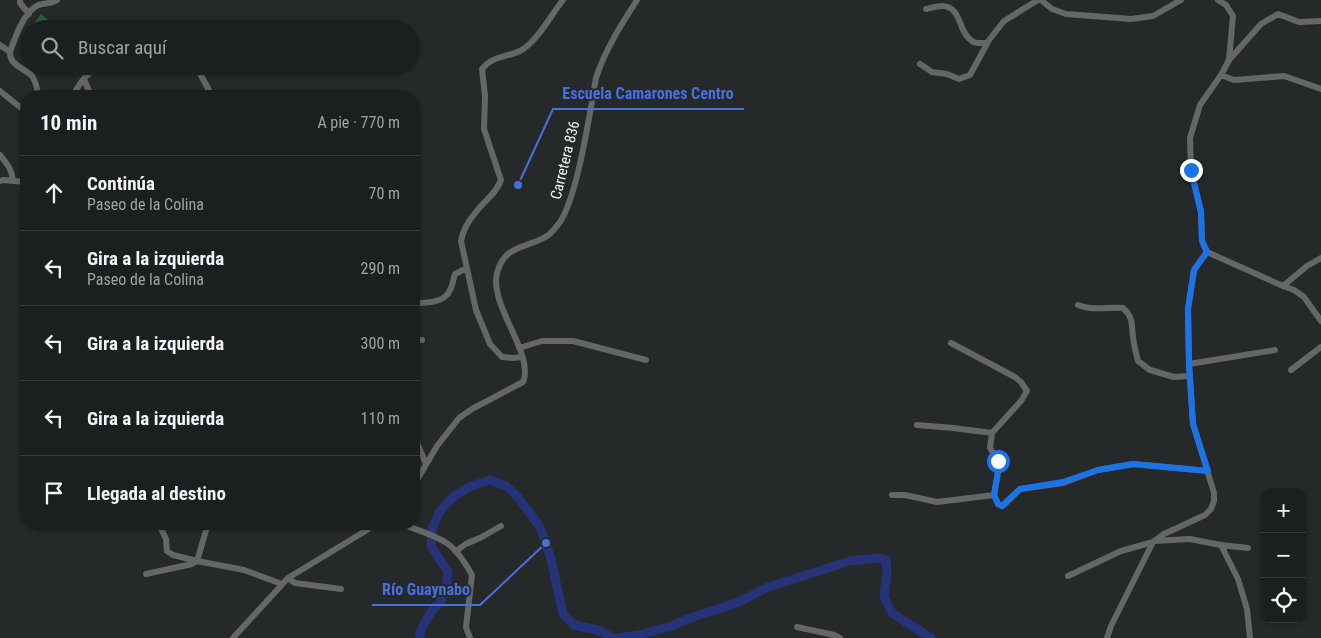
<!DOCTYPE html>
<html lang="es">
<meta charset="utf-8">
<style>
:root{--surface:#1c1f20;--page:#252729;--text:#f1f3f6;--muted:#a0a2a5;--line:#3a3d3e}
body{margin:0;font-family:"Roboto Condensed",sans-serif;background:var(--page);color:var(--text)}
.controls{position:absolute;right:15px;bottom:15px;display:grid;overflow:hidden;border-radius:10px;box-shadow:0 1px 4px #0004}
.controls button{width:45px;height:45px;display:grid;place-items:center;padding:0;border:0;border-bottom:1px solid var(--line);background:var(--surface);color:var(--text);font:25px sans-serif}
.stop{position:absolute;width:15px;height:15px;margin:-11px;border:4px solid #1a73e8;border-radius:50%;background:#fff}
.stop.end{background:#1a73e8;border-color:#fff;box-shadow:0 1px 5px #0008}
.list{margin:0;padding:0;list-style:none}
h2{display:flex;justify-content:space-between;align-items:center;height:65px;margin:0;padding:0 20px;font-size:21px}
h2 small{font-size:16px;font-weight:400;color:var(--muted)}
.list li{display:grid;grid-template-columns:32px 1fr auto;gap:15px;align-items:center;box-sizing:border-box;height:75px;padding:0 20px;border-top:1px solid var(--line)}
.list b{display:block;font-size:19px;white-space:nowrap}
.list p{margin:0;font-size:16px;white-space:nowrap;color:var(--muted)}
.list em{font-size:16px;font-style:normal;color:var(--muted)}
.icon{flex:none;width:28px;height:28px;fill:none;stroke:currentColor;stroke-width:2;stroke-linecap:round;stroke-linejoin:round}
.map{position:relative;flex:none;width:1321px;height:638px;overflow:hidden}
.search{position:absolute;background:var(--surface);box-shadow:0 1px 4px #0004;left:20px;top:20px;width:400px;height:55px;display:flex;align-items:center;gap:12px;box-sizing:border-box;padding:0 18px;border-radius:28px;color:var(--muted);font-size:19px}
.panel{position:absolute;background:var(--surface);box-shadow:0 1px 4px #0004;left:20px;top:90px;width:400px;height:440px;border-radius:20px}
.map>svg:first-child{display:block}
.green{fill:#285d35}
.lines{fill:none;stroke-linecap:round;stroke-linejoin:round}
.river{stroke:#273379;stroke-width:9}
.minor{stroke:#656767;stroke-width:6}
.route{stroke:#1a73e8;stroke-width:6}
.labels{text-anchor:middle;dominant-baseline:central;stroke-width:4;stroke-linejoin:round;paint-order:stroke}
.street-label{font-size:15px;fill:#f2f4f5;stroke:#26292a}
.leader{fill:none;stroke:#486fde;stroke-width:2}
.callout-dot{fill:#486fde;stroke:#26292a;stroke-width:2}
.callout-label{font-size:16px;text-anchor:middle;font-weight:bold;fill:#486fde;stroke:#26292a;stroke-width:4;stroke-linejoin:round;paint-order:stroke}
</style>
<div class="map">
<svg width="1321" height="638" viewBox="0 0 1321 638">
<rect width="100%" height="100%" fill="#26292a"/>
<path class="green" d="M41,14L52,23L47,29H30Z"/>
<g class="lines">
<path class="river" d="M420,638V633L425,622L434,608L440,603L446,590L448,572L431,546L432,529L440,511L453,497L469,487L490,480L506,486L517,496L540,527L551,559L563,614L574,625L598,630L613,638
M617,638L639,635L669,627L693,617L718,609L741,601L766,588L850,561L878,558L886,560L887,574L884,597L892,613L931,638"/>
<path class="minor" d="M20,0V3L29,14
M1041,0L1052,9L1066,14L1131,19L1153,16L1181,0
M1218,0L1226,5L1233,16L1229,60L1221,75L1200,105L1190,138L1191,170L1201,212L1202,241L1207,252L1283,286L1294,290L1304,297L1321,321
M926,9C931,8 937,6 942,6C962,6 958,33 972,41C976,44 982,43 987,43
M0,45L10,52C9,65 24,68 32,76C36,81 37,90 39,96
M10,52C15,38 22,16 35,7C41,2 50,5 57,0
M1229,60L1261,24L1278,14L1299,22L1321,21
M920,64L932,72L947,74L959,79L970,75L989,40L1004,21L1038,0
M86,66L89,67L88,75
M135,66C140,71 145,69 150,66
M196,66L212,96
M1221,75L1234,80L1284,76L1321,89
M84,79L91,96
M0,91L26,112
M73,96C77,87 85,75 94,70C97,68 102,68 106,66
M0,155C7,164 12,169 13,181
M0,181L3,180L26,182
M1283,286L1307,266L1321,258
M414,303C426,303 445,303 450,290C453,285 453,279 455,274L467,268
M1078,305C1092,311 1108,307 1123,308C1134,318 1131,324 1133,337C1134,346 1136,353 1138,361L1150,370L1174,377L1190,376
M414,340H422
M951,343L1015,377L1021,382L1027,391L1021,401L992,433L990,448L998,461L999,466L994,495L998,504L1002,506L1006,503L1020,489L1063,483L1098,470L1133,464L1208,471
M519,348L542,341H573L646,360
M522,357L513,358L502,357L490,344L476,310L461,241C463,230 469,220 476,212C485,200 496,194 501,180L484,129L485,96L482,69C492,56 507,57 520,51C537,42 551,15 563,0
M1189,364L1275,350
M1291,370L1321,347
M917,425L953,428L992,433
M414,436L426,464
M414,485L437,446L459,418L472,409L523,382C535,354 489,306 497,273C505,244 526,249 547,236C552,233 556,227 560,222C568,210 572,194 576,180C585,146 590,112 596,78C605,50 621,25 637,0
M892,495H905L937,502L994,495
M159,524L166,539L167,551L173,555L197,561L208,524
M402,524C414,529 434,535 445,542C457,549 466,564 472,575L466,627L470,638
M1155,541L1190,539L1221,545L1248,548
M1221,545L1238,579L1247,609L1250,638
M456,552C463,544 470,542 480,538C487,534 494,530 501,526
M146,574L192,564L197,561L244,570L282,584
M1068,576L1121,551L1153,542L1164,534L1205,515L1211,509L1214,501V493L1193,424L1189,364L1188,309L1194,270L1207,252
M288,578L295,583L341,589
M797,627L834,635L840,638
M233,638L288,578L367,530L374,524
M1107,638L1111,626L1153,542"/>
</g>
<g class="lines">
<path class="route" d="M998,461L999,466L994,495L998,504L1002,506L1020,489L1063,482L1098,470L1133,464L1208,471L1193,424L1189,364L1188,309L1194,270L1207,252L1202,241L1201,212L1191,170"/>
</g>
<g class="labels">
<g class="street-label">
<text transform="translate(565 160) rotate(-76)">Carretera 836</text>
</g>
</g>
<path class="leader" d="M518 185L553 109H744M546 543L480 605H372"/>
<g class="callout-dot">
<circle cx="518" cy="185" r="5"/>
<circle cx="546" cy="543" r="5"/>
</g>
<g class="callout-label">
<text x="648" y="99">Escuela Camarones Centro</text>
<text x="426" y="595">Río Guaynabo</text>
</g>
</svg>
<div class="controls">
<button>+</button>
<button>−</button>
<button><svg class="icon" aria-label="locate" viewBox="0 0 24 24"><circle cx="12" cy="12" r="6"/><path d="M12 2v4M12 18v4M2 12h4M18 12h4"/></svg></button>
</div>
<div class="stop" style="left:998px;top:461px"></div>
<div class="stop end" style="left:1191px;top:170px"></div>
<div class="search"><svg class="icon" aria-label="search" viewBox="0 0 24 24"><circle cx="10" cy="10" r="6"/><path d="M15 15l6 6"/></svg>Buscar aquí</div>
<section class="panel">
<h2>10 min<small>A pie · 770 m</small></h2>
<ul class="list">
<li><svg class="icon" aria-label="ahead" viewBox="0 0 24 24"><path d="M12 20V5M6 11l6-6 6 6"/></svg><div><b>Continúa</b><p>Paseo de la Colina</p></div><em>70 m</em></li>
<li><svg class="icon" aria-label="left" viewBox="0 0 24 24"><path d="M17 20v-9H6M10 6l-5 5 5 5"/></svg><div><b>Gira a la izquierda</b><p>Paseo de la Colina</p></div><em>290 m</em></li>
<li><svg class="icon" aria-label="left" viewBox="0 0 24 24"><path d="M17 20v-9H6M10 6l-5 5 5 5"/></svg><div><b>Gira a la izquierda</b></div><em>300 m</em></li>
<li><svg class="icon" aria-label="left" viewBox="0 0 24 24"><path d="M17 20v-9H6M10 6l-5 5 5 5"/></svg><div><b>Gira a la izquierda</b></div><em>110 m</em></li>
<li><svg class="icon" aria-label="arrive" viewBox="0 0 24 24"><path d="M6 21V4h12l-3 4 3 4H6"/></svg><div><b>Llegada al destino</b></div></li>
</ul>
</section>
</div>
